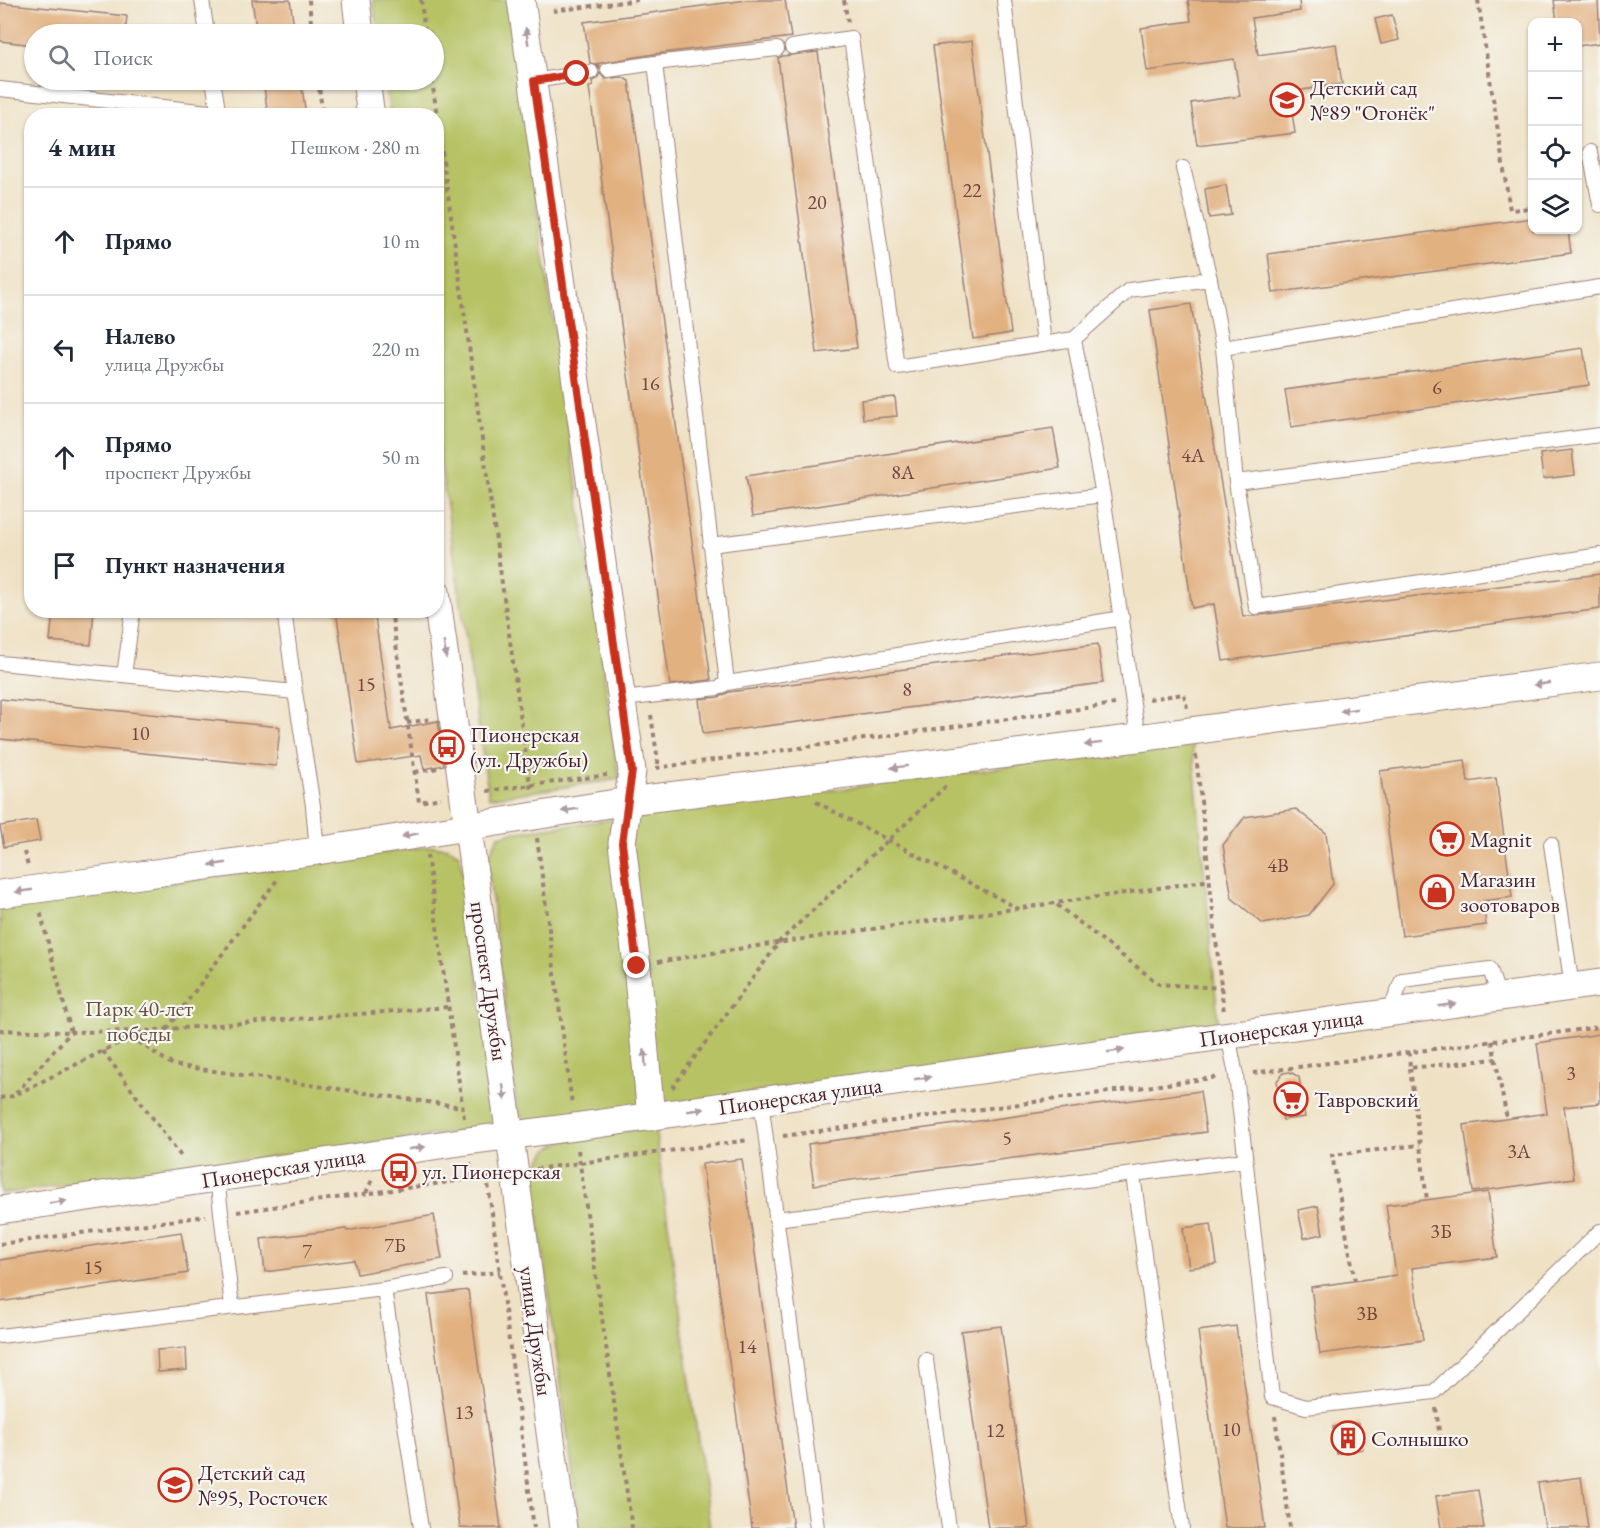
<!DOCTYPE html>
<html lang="ru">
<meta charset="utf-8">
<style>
:root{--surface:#fff;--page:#f6f6f7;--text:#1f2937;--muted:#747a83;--line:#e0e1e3}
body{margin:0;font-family:"EB Garamond",serif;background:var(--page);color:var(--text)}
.controls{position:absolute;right:18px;top:18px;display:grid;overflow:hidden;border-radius:12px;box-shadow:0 2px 4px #0004}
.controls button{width:54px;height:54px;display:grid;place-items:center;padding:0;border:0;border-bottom:2px solid var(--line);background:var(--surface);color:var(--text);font:30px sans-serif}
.stop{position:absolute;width:18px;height:18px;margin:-14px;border:4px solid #c8321e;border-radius:50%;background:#fff}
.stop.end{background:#c8321e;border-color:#fff;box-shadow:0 2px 6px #0008}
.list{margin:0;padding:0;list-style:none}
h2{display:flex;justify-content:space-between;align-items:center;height:78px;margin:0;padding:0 24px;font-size:26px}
h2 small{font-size:20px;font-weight:400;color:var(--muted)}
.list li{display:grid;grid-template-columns:39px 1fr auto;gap:18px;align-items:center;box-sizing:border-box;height:108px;padding:0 24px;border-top:2px solid var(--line)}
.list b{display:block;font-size:22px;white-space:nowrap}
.list p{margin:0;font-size:20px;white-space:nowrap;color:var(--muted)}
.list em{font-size:20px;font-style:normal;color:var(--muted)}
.icon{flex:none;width:33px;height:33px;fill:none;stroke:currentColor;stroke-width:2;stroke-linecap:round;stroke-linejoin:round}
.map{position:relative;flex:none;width:1600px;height:1528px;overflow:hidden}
.search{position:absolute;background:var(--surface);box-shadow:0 2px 4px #0004;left:24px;top:24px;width:420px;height:66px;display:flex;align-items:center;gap:15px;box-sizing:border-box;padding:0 21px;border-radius:33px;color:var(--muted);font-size:22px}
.panel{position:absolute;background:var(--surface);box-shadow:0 2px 4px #0004;left:24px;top:108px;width:420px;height:510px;border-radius:24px}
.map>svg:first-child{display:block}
.green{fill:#b6c264;stroke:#807048;stroke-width:1.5}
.building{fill:#e2b180}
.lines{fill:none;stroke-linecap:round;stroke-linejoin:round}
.service-casing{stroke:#9c8078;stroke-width:16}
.minor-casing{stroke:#9c8078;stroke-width:29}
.path{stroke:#9c8078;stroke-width:4;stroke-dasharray:4.5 4.5;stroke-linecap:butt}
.service{stroke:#fff;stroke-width:14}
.minor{stroke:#fff;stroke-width:27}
.oneway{fill:#ae9aa0}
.route{stroke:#c8321e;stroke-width:8}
.labels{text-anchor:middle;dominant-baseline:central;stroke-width:4.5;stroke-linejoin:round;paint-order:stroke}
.number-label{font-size:20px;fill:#704440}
.poi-label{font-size:22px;fill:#4a1f2b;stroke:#f6f6f2;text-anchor:start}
.street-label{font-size:22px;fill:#4a1f2b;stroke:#f6f6f2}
.park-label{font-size:22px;fill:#6a503c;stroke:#f6f6f2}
</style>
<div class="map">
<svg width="1600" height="1528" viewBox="0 0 1600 1528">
<rect width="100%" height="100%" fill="#f6f6f2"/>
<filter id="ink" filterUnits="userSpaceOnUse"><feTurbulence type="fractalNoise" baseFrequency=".0167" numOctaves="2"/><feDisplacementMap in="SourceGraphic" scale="12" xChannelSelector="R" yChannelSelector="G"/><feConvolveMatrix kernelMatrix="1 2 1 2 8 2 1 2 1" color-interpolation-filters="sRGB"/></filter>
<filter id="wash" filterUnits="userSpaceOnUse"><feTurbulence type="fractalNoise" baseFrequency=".008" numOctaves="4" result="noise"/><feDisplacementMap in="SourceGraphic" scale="24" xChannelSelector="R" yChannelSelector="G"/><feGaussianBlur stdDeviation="1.35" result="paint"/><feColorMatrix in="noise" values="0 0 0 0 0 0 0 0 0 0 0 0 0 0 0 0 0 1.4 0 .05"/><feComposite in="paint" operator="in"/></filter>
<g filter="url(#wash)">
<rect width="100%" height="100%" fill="#efe1c4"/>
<path class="green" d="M373,0H507L619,779L489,798L437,438L436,116L390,115L384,80H434V34H378Z
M1192,742L1219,1030L532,1123L522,1118L517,1107L487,859L499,836L510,833Z
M433,846L449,848L460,855L499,1126L0,1194V906Z
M655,1128L710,1528H580L533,1178C537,1167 540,1157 549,1149C565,1133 630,1131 655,1128Z"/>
<g id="blocks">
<path class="building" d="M252,0H290L295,34H257Z
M747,0H785L791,37L654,54L595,64L600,66L599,69L595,64L590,63L584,22Z
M1188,0H1299L1300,11L1252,18L1258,55L1336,44L1342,84L1289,92L1295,133L1197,145L1191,103L1240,96L1234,59L1147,71L1141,28L1191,21Z
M1554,0H1598L1600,43L1578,46V22H1557Z
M0,3L127,16L125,34H34V45L0,41Z
M1392,15L1399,40L1381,44L1375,19Z
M972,41L1011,333L973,339L933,46Z
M818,52L857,348L817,353L778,58L783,56Z
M600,73L605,79L622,77L629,81L711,680L670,685L589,87L593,86L592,81L597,79Z
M263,80H301L306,116H268Z
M1226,185L1231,215L1209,218L1205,189Z
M1533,218V230H1568L1571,253L1273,293L1268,254Z
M1191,304L1243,617L1600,574V609L1223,661L1214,604L1192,608L1150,310Z
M1583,348L1589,385L1291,427L1285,390Z
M895,397L897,416L863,419L861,400Z
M1053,428L1060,468L753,516L746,476Z
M1572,450L1575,475L1543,479L1540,454Z
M53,610H94L91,645L50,641Z
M336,610H374L391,730L438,721L444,765L424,769L421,755L358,764Z
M1098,644L1103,683L703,734L699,699L719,697L729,692Z
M0,699L280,727L276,766L0,739Z
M1465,760L1468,782L1496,778L1512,897L1483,901L1486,925L1402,936L1380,771Z
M1296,809L1326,833L1333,884L1309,915L1263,924L1232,898L1223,845L1245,817Z
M36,820L40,841L4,847L0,826Z
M1600,1034V1103L1564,1107L1574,1178L1473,1192L1464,1125L1547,1113L1537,1043Z
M1290,1072L1299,1077L1305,1117L1283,1120L1277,1081L1283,1073Z
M1200,1091L1206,1132L814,1185L808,1144Z
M742,1159L793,1528H752L702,1164Z
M1488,1192L1497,1257L1412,1268L1423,1340L1320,1354L1311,1287L1396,1275L1386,1205Z
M1318,1206L1323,1234L1304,1238L1298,1210Z
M434,1215L442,1259L357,1274L354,1260L265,1272L261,1239L346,1229L347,1231Z
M1211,1224L1217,1264L1189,1268L1183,1228Z
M181,1232L188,1273L0,1302V1260Z
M468,1290L501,1528H460L428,1295Z
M1001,1326L1029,1528H988L961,1331Z
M1236,1326L1265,1528H1225L1198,1331Z
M186,1348L187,1370L158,1372L157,1350Z
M1359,1423L1363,1449L1337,1454L1333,1427Z
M1581,1477L1588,1528H1545L1538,1483Z
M1478,1490L1484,1528H1441L1436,1496Z"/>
</g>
</g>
<g filter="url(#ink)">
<use href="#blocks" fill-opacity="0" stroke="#9c8078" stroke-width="1.5"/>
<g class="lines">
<defs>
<path id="service" d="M202,0L207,34
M1004,0L1044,344
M792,47L851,38L897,367L1074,339L1129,290L1210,279L1223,348L1236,482L1256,607L1600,555
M655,63L777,49
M608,70L655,63L727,683
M213,80L219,116
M534,81L591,72
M0,89L218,113
M1590,152L1600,205
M1183,168L1210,279
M1074,339L1103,495L1138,738
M1223,348L1600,287
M1236,482L1600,435
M710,545L1103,495
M0,663L295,692L284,610
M124,675L133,610
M295,692L313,806L317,851
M623,699L718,688L727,683L1122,618
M1551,844L1572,987
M1389,1014L1402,980L1490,969L1499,998
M1228,1035L1236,1075L1272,1397L1306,1407L1434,1392L1600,1231
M761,1101L817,1528
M1133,1175L1182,1528
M217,1178L232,1307
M776,1219L1245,1160
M384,1289L446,1278
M0,1336L384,1289L421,1528
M926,1360L949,1528"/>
<path id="minor" d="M356,0L360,34
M521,0L632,771L622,843L637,966L651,1117
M366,80L371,116
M436,592L563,1528
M0,894L317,851L628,801L1138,738L1600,676
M0,1210L467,1141L575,1127L1600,983"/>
</defs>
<use href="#service" class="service-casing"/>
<use href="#minor" class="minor-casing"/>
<path class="path" d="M309,0L312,34
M421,0L425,34
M844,0L848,23
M1478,0L1510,210L1532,208
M553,11L638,0
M318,80L323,116
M432,80L531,792
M391,610L419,802L441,798
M1149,699L1184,694L1187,708
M651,715L659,768
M407,723L430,719
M1196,755L1224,1013
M656,768L1115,704
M415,772L438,768
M487,791L607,775
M816,802L1019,909
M537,838L572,1104
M24,852L28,866
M427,855L464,1118
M1057,905L1159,984L1222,988
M658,962C841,931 1026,909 1210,880
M167,1029L277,880
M0,1030L71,1032L40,911
M131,1037L173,1065L462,1107
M1492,1041L1507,1119
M103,1051L183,1159
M1409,1052L1410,1068L1496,1059
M1410,1068L1427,1200
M1253,1073L1600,1027
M672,1088L780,941L946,786
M16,1093L71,1032L140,1031
M0,1098L13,1096L143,1031L448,1007
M783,1136L1219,1077
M578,1150L632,1528
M470,1163L472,1178
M536,1169L749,1140
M430,1170L439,1183
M487,1176L534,1528
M366,1193L373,1178
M237,1212L491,1176
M0,1244L206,1216
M462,1276L500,1272
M1355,1281L1332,1155L1420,1145
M1436,1408L1441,1447
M1275,1416L1290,1528"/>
<use href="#service" class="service"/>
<use href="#minor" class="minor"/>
</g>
<defs><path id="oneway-solid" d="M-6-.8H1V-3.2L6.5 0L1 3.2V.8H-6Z" transform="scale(1.5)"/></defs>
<g class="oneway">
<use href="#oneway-solid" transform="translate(527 36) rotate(-99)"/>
<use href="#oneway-solid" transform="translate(445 650) rotate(82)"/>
<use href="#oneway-solid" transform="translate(1542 684) rotate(172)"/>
<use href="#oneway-solid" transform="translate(1349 710) rotate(172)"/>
<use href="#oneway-solid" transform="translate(1093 744) rotate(173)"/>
<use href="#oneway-solid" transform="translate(899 767) rotate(173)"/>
<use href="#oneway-solid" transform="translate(570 810) rotate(171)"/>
<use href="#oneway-solid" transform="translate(410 835) rotate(170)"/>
<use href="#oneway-solid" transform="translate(218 864) rotate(172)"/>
<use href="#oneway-solid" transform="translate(24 891) rotate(172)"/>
<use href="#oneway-solid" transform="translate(1447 1005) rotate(-8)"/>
<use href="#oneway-solid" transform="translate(1116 1051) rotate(-8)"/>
<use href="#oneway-solid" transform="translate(645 1058) rotate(-95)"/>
<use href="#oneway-solid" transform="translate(923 1078) rotate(-8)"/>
<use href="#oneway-solid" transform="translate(504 1092) rotate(82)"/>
<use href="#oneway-solid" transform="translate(696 1110) rotate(-8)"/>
<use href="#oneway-solid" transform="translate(417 1148) rotate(-8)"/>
<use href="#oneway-solid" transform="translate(58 1202) rotate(-8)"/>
</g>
</g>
<g class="lines" filter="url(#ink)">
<path class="route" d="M577,74L534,81L632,771L622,843L637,966"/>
</g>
<defs>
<symbol id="school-ring" viewBox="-11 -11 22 22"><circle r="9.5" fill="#f6f6f2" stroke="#c8321e" stroke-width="1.5"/><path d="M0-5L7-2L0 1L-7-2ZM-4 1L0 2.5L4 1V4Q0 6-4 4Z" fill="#c8321e"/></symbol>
<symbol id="bus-ring" viewBox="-11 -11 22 22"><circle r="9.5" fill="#f6f6f2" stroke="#c8321e" stroke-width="1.5"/><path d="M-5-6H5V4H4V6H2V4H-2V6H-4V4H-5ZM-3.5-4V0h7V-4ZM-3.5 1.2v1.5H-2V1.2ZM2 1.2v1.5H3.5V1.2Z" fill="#c8321e"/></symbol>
<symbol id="supermarket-ring" viewBox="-11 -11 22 22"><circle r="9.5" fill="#f6f6f2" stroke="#c8321e" stroke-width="1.5"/><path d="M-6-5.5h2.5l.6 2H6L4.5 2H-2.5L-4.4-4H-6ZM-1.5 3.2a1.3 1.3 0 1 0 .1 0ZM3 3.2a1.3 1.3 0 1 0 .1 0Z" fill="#c8321e"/></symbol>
<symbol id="shop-ring" viewBox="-11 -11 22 22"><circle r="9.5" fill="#f6f6f2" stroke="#c8321e" stroke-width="1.5"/><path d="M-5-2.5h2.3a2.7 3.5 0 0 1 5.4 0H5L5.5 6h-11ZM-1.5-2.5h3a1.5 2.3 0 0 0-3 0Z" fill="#c8321e"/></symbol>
<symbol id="building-ring" viewBox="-11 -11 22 22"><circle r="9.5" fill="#f6f6f2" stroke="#c8321e" stroke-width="1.5"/><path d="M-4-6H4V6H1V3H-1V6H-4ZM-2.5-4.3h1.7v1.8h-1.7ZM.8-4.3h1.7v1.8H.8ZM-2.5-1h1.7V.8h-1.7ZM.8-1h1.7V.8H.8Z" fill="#c8321e"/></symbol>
</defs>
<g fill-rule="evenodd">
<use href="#school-ring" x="1268" y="81" width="38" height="38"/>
<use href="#bus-ring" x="428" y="728" width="38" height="38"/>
<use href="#supermarket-ring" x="1428" y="820" width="38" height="38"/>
<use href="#shop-ring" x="1418" y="873" width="38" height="38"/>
<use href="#supermarket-ring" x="1272" y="1080" width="38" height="38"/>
<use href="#bus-ring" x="380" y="1152" width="38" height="38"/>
<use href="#building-ring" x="1329" y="1419" width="38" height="38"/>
<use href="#school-ring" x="156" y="1466" width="38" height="38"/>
</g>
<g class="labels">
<g class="number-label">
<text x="972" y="190">22</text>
<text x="817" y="202">20</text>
<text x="650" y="383">16</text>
<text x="1437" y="387">6</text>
<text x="1193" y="455">4А</text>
<text x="903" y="472">8А</text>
<text x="366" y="684">15</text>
<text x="907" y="689">8</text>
<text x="140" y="733">10</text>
<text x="1278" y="865">4В</text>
<text x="1571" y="1073">3</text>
<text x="1007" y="1138">5</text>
<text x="1519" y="1151">3А</text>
<text x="1441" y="1231">3Б</text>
<text x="395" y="1245">7Б</text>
<text x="307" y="1251">7</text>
<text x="93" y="1267">15</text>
<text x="1367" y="1313">3В</text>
<text x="747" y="1346">14</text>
<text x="464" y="1412">13</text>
<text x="1231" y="1429">10</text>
<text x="995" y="1430">12</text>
</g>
<g class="poi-label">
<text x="1310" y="87">Детский сад<tspan x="1310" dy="25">№89 "Огонёк"</tspan></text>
<text x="470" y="734">Пионерская<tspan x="470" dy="25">(ул. Дружбы)</tspan></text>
<text x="1470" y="839">Magnit</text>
<text x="1460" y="879">Магазин<tspan x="1460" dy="25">зоотоваров</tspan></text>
<text x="1314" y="1099">Тавровский</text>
<text x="422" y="1171">ул. Пионерская</text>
<text x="1371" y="1438">Солнышко</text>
<text x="198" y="1472">Детский сад<tspan x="198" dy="25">№95, Росточек</tspan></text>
</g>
<g class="street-label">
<text transform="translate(489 981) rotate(82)">проспект Дружбы</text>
<text transform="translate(1281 1028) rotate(-8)">Пионерская улица</text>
<text transform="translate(800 1096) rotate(-8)">Пионерская улица</text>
<text transform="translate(283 1168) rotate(-9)">Пионерская улица</text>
<text transform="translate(536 1331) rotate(82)">улица Дружбы</text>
</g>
<g class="park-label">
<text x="139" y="1008">Парк 40-лет<tspan x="139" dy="25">победы</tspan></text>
</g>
</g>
</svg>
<div class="controls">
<button>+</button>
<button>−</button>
<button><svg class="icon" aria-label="locate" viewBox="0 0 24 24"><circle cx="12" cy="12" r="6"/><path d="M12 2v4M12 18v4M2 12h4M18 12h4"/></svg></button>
<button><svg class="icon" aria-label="layers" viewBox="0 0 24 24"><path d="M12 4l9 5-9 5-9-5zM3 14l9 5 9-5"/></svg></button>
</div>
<div class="stop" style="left:577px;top:74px"></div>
<div class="stop end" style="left:637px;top:966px"></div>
<div class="search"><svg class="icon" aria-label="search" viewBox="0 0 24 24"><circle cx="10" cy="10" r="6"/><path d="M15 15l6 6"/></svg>Поиск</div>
<section class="panel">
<h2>4 мин<small>Пешком · 280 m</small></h2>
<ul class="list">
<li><svg class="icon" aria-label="ahead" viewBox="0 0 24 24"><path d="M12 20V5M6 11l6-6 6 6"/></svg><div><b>Прямо</b></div><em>10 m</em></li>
<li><svg class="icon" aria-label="left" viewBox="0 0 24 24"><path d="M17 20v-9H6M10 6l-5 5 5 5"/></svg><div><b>Налево</b><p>улица Дружбы</p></div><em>220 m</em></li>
<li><svg class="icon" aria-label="ahead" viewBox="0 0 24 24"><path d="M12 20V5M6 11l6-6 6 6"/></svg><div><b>Прямо</b><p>проспект Дружбы</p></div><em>50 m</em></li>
<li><svg class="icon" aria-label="arrive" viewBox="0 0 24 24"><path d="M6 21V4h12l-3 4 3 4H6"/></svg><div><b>Пункт назначения</b></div></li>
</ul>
</section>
</div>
